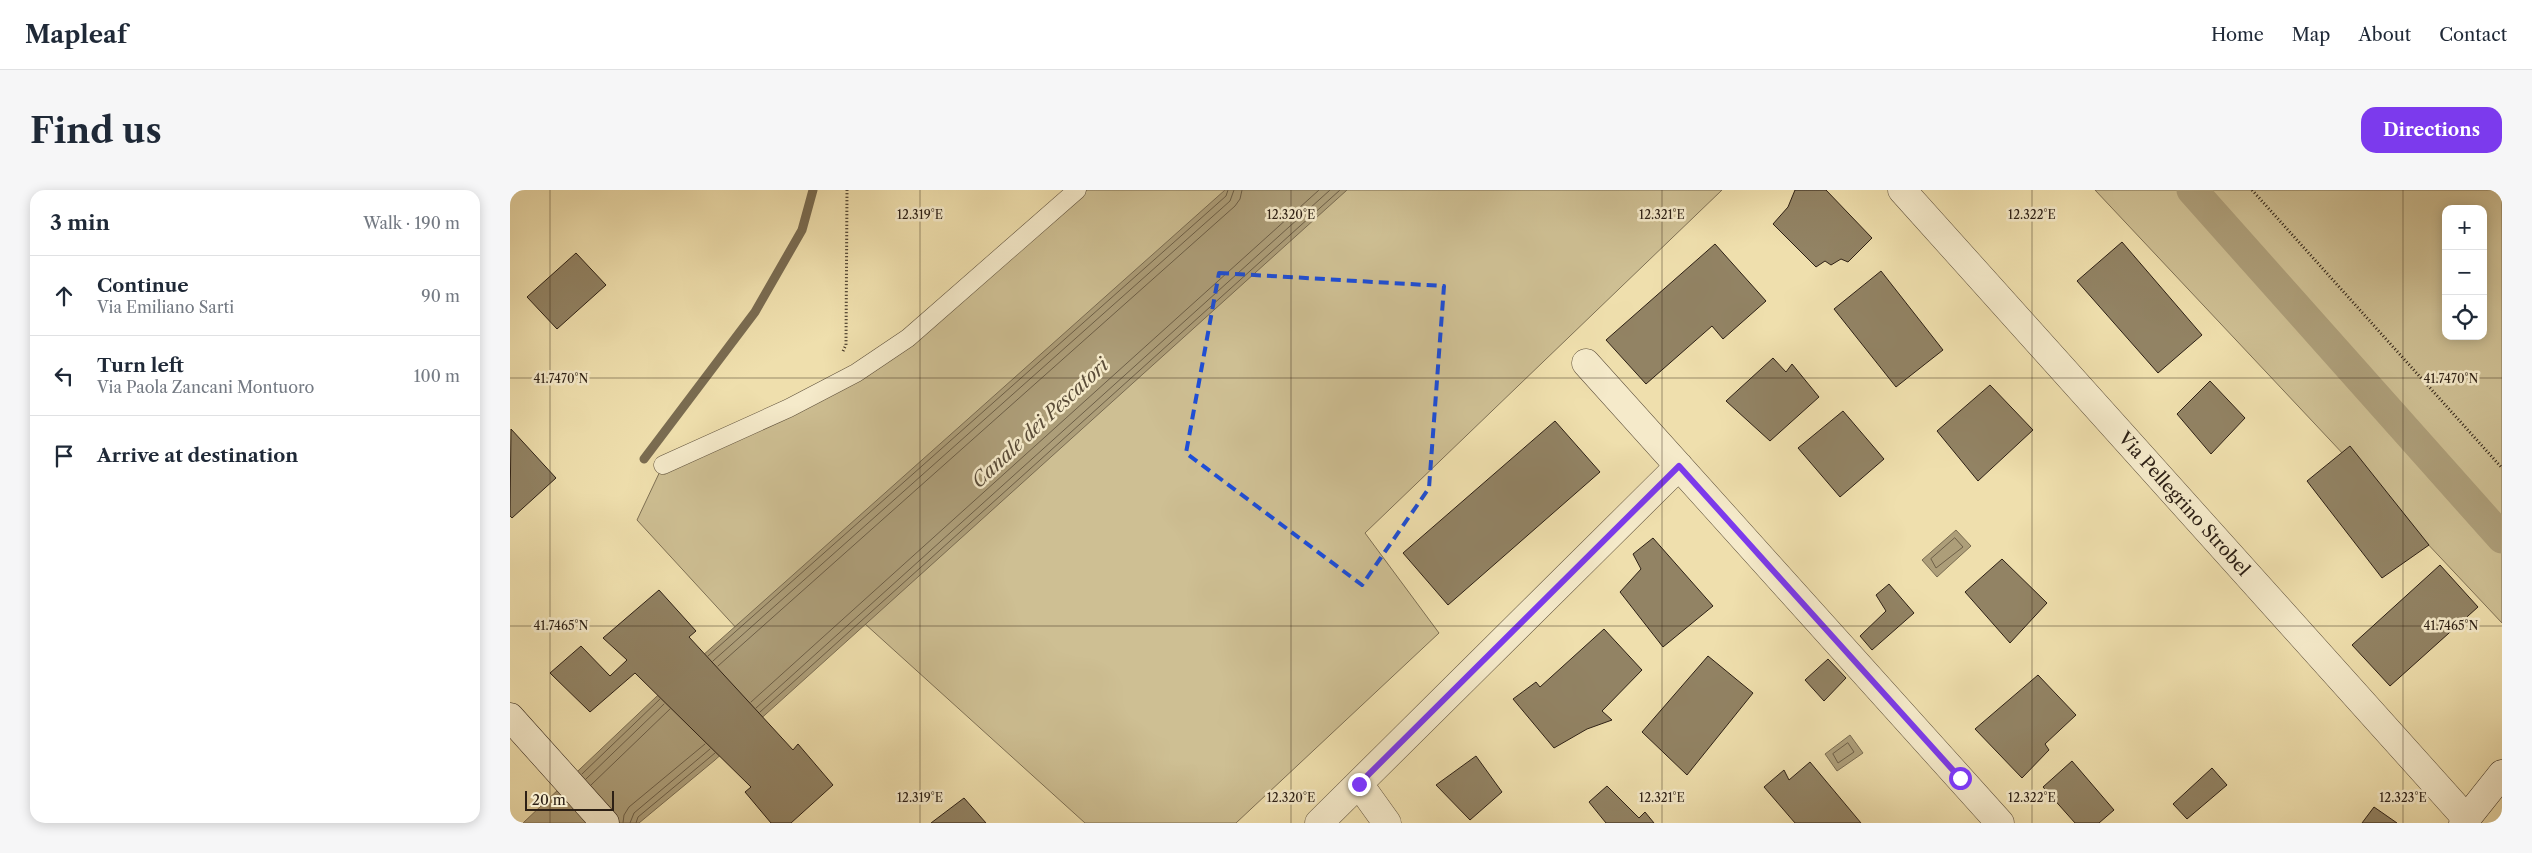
<!DOCTYPE html>
<meta charset="utf-8">
<style>
:root{--surface:#fff;--page:#f6f6f7;--text:#1f2937;--muted:#747a83;--line:#e0e1e3;--accent:#7c3aed}
body{margin:0;font-family:"Libre Caslon Text",serif;background:var(--page);color:var(--text)}
.controls{position:absolute;right:15px;top:15px;display:grid;overflow:hidden;border-radius:10px;box-shadow:0 2px 12px #0003}
.controls button{width:45px;height:45px;display:grid;place-items:center;padding:0;border:0;border-bottom:1px solid var(--line);background:var(--surface);color:var(--text);font:25px sans-serif}
.scale{position:absolute;left:15px;bottom:12px;width:89px;box-sizing:border-box;padding-left:5px;border:2px solid #2d2015;border-top:0;font-size:14px;line-height:18px;white-space:nowrap;color:#2d2015;-webkit-text-stroke:4px #f5eaca;paint-order:stroke}
.stop{position:absolute;width:15px;height:15px;margin:-11px;border:4px solid #7c3aed;border-radius:50%;background:#fff}
.stop.end{background:#7c3aed;border-color:#fff;box-shadow:0 1px 5px #0008}
.list{margin:0;padding:0;list-style:none}
h2{display:flex;justify-content:space-between;align-items:center;height:65px;margin:0;padding:0 20px;font-size:21px}
h2 small{font-size:16px;font-weight:400;color:var(--muted)}
.list li{display:grid;grid-template-columns:32px 1fr auto;gap:15px;align-items:center;box-sizing:border-box;height:80px;padding:0 20px;border-top:1px solid var(--line)}
.list b{display:block;font-size:19px;white-space:nowrap}
.list p{margin:0;font-size:16px;white-space:nowrap;color:var(--muted)}
.list em{font-size:16px;font-style:normal;color:var(--muted)}
.icon{flex:none;width:28px;height:28px;fill:none;stroke:currentColor;stroke-width:2;stroke-linecap:round;stroke-linejoin:round}
.map{position:relative;flex:none;width:1992px;height:633px;overflow:hidden;border-radius:15px}
header{display:flex;align-items:center;gap:30px;box-sizing:border-box;height:70px;padding:0 25px;background:var(--surface);border-bottom:1px solid var(--line)}
header strong{font-size:24px}
nav{display:flex;gap:28px;margin-inline-start:auto;font-size:18px}
.intro{display:flex;align-items:center;justify-content:space-between;box-sizing:border-box;height:120px;padding:0 30px}
h1{margin:0;font-size:35px}
.button{padding:12px 22px;border-radius:15px;background:var(--accent);color:#fff;font-size:18px;font-weight:700}
main{display:flex;gap:30px;padding:0 30px}
aside{flex:1;background:var(--surface);border-radius:15px;box-shadow:0 2px 12px #0003}
.map>svg:first-child{display:block}
.green{fill:#cebf93;stroke:#7e7054;fill-rule:evenodd}
.water{fill:#ad9e79;stroke:#7a6c51}
.lines{fill:none;stroke-linecap:round;stroke-linejoin:round}
.shore{stroke:#6d5f47;stroke-width:1}
.stream{stroke:#7a6c51;stroke-width:9}
.canal{stroke:#ad9e79;stroke-width:31}
.building{fill:#928364;stroke:#2d2015}
.lane-casing{stroke:#5e503b;stroke-width:19}
.street-casing{stroke:#5e503b;stroke-width:29}
.secondary-casing{stroke:#2d2015;stroke-width:29}
.path{stroke:#2d2015;stroke-width:3;stroke-dasharray:1 2.5;stroke-linecap:butt}
.lane{stroke:#f5eaca;stroke-width:18}
.street{stroke:#f5eaca;stroke-width:28}
.secondary{stroke:#f5eaca;stroke-width:28}
.route{stroke:#7c3aed;stroke-width:6}
.marked{fill:none;stroke:#1d4ed8;stroke-width:4;stroke-dasharray:10 6;stroke-linejoin:round}
.ticks{fill:none;stroke:#2d2015;stroke-width:1;stroke-opacity:0.45}
.labels{text-anchor:middle;dominant-baseline:central;stroke-width:5;stroke-linejoin:round;paint-order:stroke}
.street-label{font-size:18px;fill:#2d2015;stroke:#f5eaca}
.water-label{font-size:19px;font-style:italic;fill:#5a4c38;stroke:#f5eaca}
.ticks-label{font-size:12px;text-anchor:middle;fill:#2d2015;stroke:#f5eaca;stroke-width:5;stroke-linejoin:round;paint-order:stroke}
</style>
<header>
<strong>Mapleaf</strong>
<nav><a>Home</a><a>Map</a><a>About</a><a>Contact</a></nav>
</header>
<div class="intro"><h1>Find us</h1><a class="button">Directions</a></div>
<main>
<aside>
<h2>3 min<small>Walk · 190 m</small></h2>
<ul class="list">
<li><svg class="icon" aria-label="ahead" viewBox="0 0 24 24"><path d="M12 20V5M6 11l6-6 6 6"/></svg><div><b>Continue</b><p>Via Emiliano Sarti</p></div><em>90 m</em></li>
<li><svg class="icon" aria-label="left" viewBox="0 0 24 24"><path d="M17 20v-9H6M10 6l-5 5 5 5"/></svg><div><b>Turn left</b><p>Via Paola Zancani Montuoro</p></div><em>100 m</em></li>
<li><svg class="icon" aria-label="arrive" viewBox="0 0 24 24"><path d="M6 21V4h12l-3 4 3 4H6"/></svg><div><b>Arrive at destination</b></div></li>
</ul>
</aside>
<div class="map">
<svg width="1992" height="633" viewBox="0 0 1992 633">
<rect width="100%" height="100%" fill="#efdfad"/>
<filter id="stains"><feTurbulence type="fractalNoise" baseFrequency=".004" numOctaves="4"/><feColorMatrix values="0 0 0 0 .2 0 0 0 0 .09 0 0 0 0 .02 0 0 0 .5 -.17"/></filter>
<radialGradient id="worn" r=".72"><stop offset=".6" stop-color="#630" stop-opacity="0"/><stop offset="1" stop-color="#630" stop-opacity=".3"/></radialGradient>
<path class="green" d="M567,0H1212L855,343L929,443L726,633H575L333,414L263,478L127,330L153,275L346,183Z
M1585,0H1992V433ZM1936,19H1973V146H1936Z"/>
<path class="water" d="M715,0H837L205,570L129,633H13L146,507Z
M1446,340L1461,356L1427,387L1412,370Z
M1340,545L1353,563L1327,581L1315,564Z"/>
<g class="lines">
<path class="shore" d="M1445,348L1453,357L1426,378L1421,369Z
M198,466L716,6L718,0
M203,471L720,11L724,0
M208,476L725,16L730,9L732,0
M241,512L809,0
M246,518L820,0
M250,522L830,0
M1338,553L1344,562L1328,573L1323,564Z
M72,584L150,509
M76,589L154,514
M81,595L160,519
M113,633L114,625L119,617L195,554
M120,633L124,623L200,559
M126,633L128,627L205,563"/>
<path class="stream" d="M134,269L245,122L292,40L303,0"/>
<path class="canal" d="M1682,0L1992,348"/>
</g>
<path class="building" d="M1285,0H1316L1362,48L1338,72L1331,69L1321,75L1315,71L1306,77L1263,34L1278,17Z
M1612,52L1692,145L1648,183L1567,91Z
M1205,54L1256,111L1213,149L1202,136L1136,194L1096,150Z
M66,63L96,95L47,139L17,107Z
M1371,81L1433,160L1386,197L1324,119Z
M1263,168L1276,182L1282,174L1309,207L1260,251L1216,211Z
M1700,191L1735,228L1701,264L1667,224Z
M1480,195L1523,240L1468,291L1427,241Z
M1333,221L1374,269L1330,307L1288,258Z
M1045,231L1090,282L938,415L893,363Z
M1,239L46,288L2,328L0,326Z
M1840,256L1919,355L1872,388L1797,291Z
M1143,348L1203,416L1153,457L1110,402L1131,379L1123,364Z
M1492,369L1537,413L1500,453L1455,402Z
M1930,375L1968,417L1880,496L1842,455Z
M1379,394L1404,423L1362,460L1350,446L1376,421L1366,405Z
M149,400L186,441L179,447L283,560L288,554L323,595L281,633H261L235,602L241,597L125,483L80,522L40,483L71,456L100,486L117,470L93,448Z
M1094,439L1132,480L1092,521L1102,530L1077,539L1044,558L1003,509L1026,492L1030,497Z
M1198,466L1243,503L1177,585L1132,542Z
M1318,469L1336,488L1314,511L1295,490Z
M1528,485L1566,525L1535,554L1539,560L1512,588L1465,539Z
M966,566L992,602L960,630L926,595Z
M1562,571L1604,620L1589,633H1565L1533,597Z
M1300,572L1351,633H1285L1254,597L1274,580L1279,590Z
M1702,578L1717,595L1677,629L1663,614Z
M1097,596L1129,628L1135,622L1144,633H1096L1079,612Z
M454,608L476,633H421Z
M1864,617L1887,633H1852Z"/>
<g class="lines">
<defs>
<path id="lane" d="M153,275L279,218L346,183L398,148L567,0"/>
<path id="street" d="M1392,0L1956,628
M1076,173L1490,633
M849,594L877,633
M809,633L1169,276"/>
<path id="secondary" d="M0,527L95,633
M1953,633L1992,584"/>
</defs>
<use href="#lane" class="lane-casing"/>
<use href="#street" class="street-casing"/>
<use href="#secondary" class="secondary-casing"/>
<path class="path" d="M1742,0L1992,278
M333,161L336,155L337,0"/>
<use href="#lane" class="lane"/>
<use href="#street" class="street"/>
<use href="#secondary" class="secondary"/>
</g>
<g class="lines">
<path class="route" d="M849,594L1169,276L1450,588"/>
</g>
<path class="marked" d="M709,83L934,96L919,298L852,395L676,263Z"/>
<path class="ticks" d="M40,0V633M410,0V633M781,0V633M1152,0V633M1522,0V633M1893,0V633M0,188H1992M0,436H1992"/>
<g class="labels">
<g class="street-label">
<text transform="translate(1674 314) rotate(48)">Via Pellegrino Strobel</text>
</g>
<g class="water-label">
<text transform="translate(530 233) rotate(-43)">Canale dei Pescatori</text>
</g>
</g>
<g class="ticks-label">
<text x="410" y="29">12.319°E</text>
<text x="781" y="29">12.320°E</text>
<text x="1152" y="29">12.321°E</text>
<text x="1522" y="29">12.322°E</text>
<text x="51" y="193">41.7470°N</text>
<text x="1941" y="193">41.7470°N</text>
<text x="51" y="440">41.7465°N</text>
<text x="1941" y="440">41.7465°N</text>
<text x="410" y="612">12.319°E</text>
<text x="781" y="612">12.320°E</text>
<text x="1152" y="612">12.321°E</text>
<text x="1522" y="612">12.322°E</text>
<text x="1893" y="612">12.323°E</text>
</g>
<rect width="100%" height="100%" filter="url(#stains)"/>
<rect width="100%" height="100%" fill="url(#worn)"/>
</svg>
<div class="controls">
<button>+</button>
<button>−</button>
<button><svg class="icon" aria-label="locate" viewBox="0 0 24 24"><circle cx="12" cy="12" r="6"/><path d="M12 2v4M12 18v4M2 12h4M18 12h4"/></svg></button>
</div>
<div class="scale">20 m</div>
<div class="stop" style="left:1450px;top:588px"></div>
<div class="stop end" style="left:849px;top:594px"></div>
</div>
</main>
